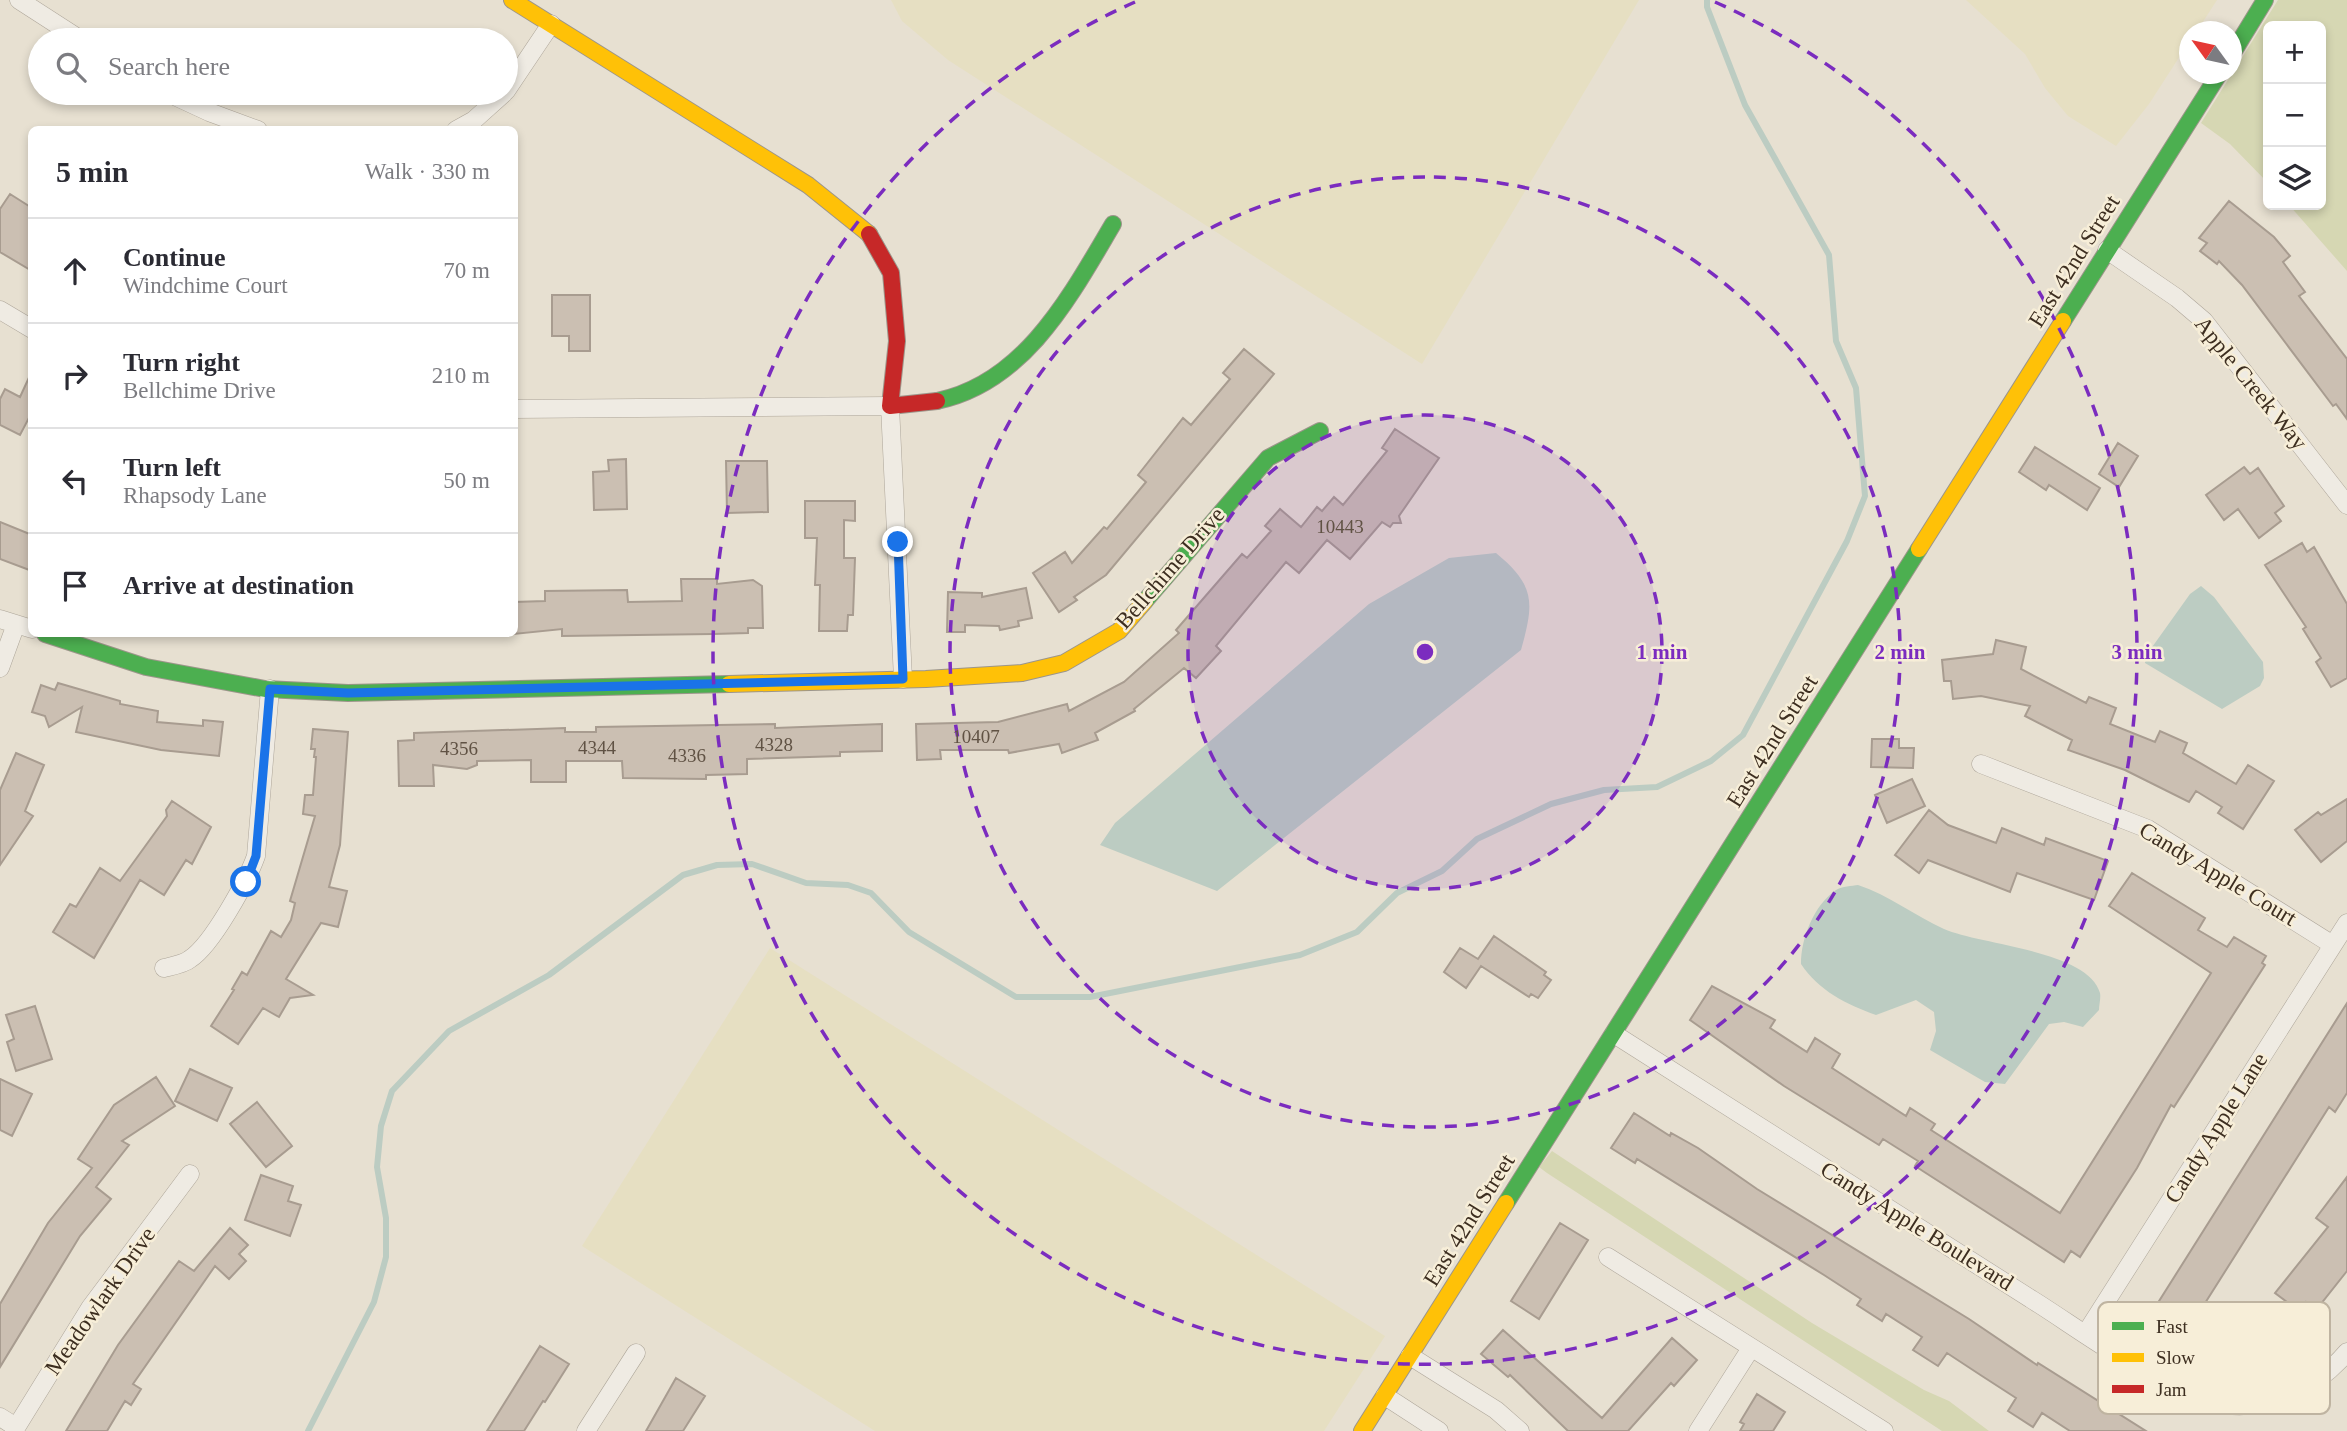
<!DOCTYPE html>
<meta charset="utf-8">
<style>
:root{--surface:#fff;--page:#f2f2f3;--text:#2b2b33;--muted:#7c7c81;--line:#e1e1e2}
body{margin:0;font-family:"Times New Roman",serif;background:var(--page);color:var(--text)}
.controls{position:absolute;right:21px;top:21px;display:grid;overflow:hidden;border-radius:10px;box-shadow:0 4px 10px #0003}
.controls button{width:63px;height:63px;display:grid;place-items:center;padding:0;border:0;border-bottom:2px solid var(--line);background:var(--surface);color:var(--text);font:35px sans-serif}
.compass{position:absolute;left:2179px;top:21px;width:63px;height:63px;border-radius:50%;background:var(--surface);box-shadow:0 4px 10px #0003;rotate:303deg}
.stop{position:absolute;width:21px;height:21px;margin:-16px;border:5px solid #1a73e8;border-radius:50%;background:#fff}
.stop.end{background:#1a73e8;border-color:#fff;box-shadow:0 2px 7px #0008}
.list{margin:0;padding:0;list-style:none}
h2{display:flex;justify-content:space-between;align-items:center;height:91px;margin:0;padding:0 28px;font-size:30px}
h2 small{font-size:23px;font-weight:400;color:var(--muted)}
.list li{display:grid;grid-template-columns:46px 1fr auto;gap:21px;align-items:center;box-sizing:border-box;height:105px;padding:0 28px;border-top:2px solid var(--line)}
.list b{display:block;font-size:26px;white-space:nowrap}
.list p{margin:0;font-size:23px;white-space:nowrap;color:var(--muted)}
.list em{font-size:23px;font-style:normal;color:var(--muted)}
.icon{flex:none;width:38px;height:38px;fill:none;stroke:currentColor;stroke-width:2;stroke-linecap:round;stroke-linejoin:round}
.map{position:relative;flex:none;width:2347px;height:1431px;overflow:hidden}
.search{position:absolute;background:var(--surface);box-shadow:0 4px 10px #0003;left:28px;top:28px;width:490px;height:77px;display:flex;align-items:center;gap:18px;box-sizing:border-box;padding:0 24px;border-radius:38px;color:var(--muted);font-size:26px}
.panel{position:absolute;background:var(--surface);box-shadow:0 4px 10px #0003;left:28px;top:126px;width:490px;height:511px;border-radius:10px}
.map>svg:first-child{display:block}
.farmland{fill:#e6dfc2}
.green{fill:#d6d7b3}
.water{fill:#bcccc2}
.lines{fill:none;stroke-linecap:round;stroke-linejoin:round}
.stream{stroke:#bcccc2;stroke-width:6}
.building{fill:#cbbfb2;stroke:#a89c90;stroke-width:2}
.street-casing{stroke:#ada599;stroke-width:19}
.fast-casing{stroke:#9c958a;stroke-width:18}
.slow-casing{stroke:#9c958a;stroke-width:18}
.jam-casing{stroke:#9c958a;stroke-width:18}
.street{stroke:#efebe3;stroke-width:18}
.fast{stroke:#4caf50;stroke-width:16}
.slow{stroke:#ffc107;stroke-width:16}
.jam{stroke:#c62828;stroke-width:16}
.route{stroke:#1a73e8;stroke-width:9}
.ring{fill:none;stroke:#7b2cbf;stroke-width:3.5;stroke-dasharray:12 9}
.labels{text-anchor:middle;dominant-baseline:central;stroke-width:5;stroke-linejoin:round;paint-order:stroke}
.number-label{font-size:19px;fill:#605244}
.street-label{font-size:23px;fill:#3d2e20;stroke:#f7eed8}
.key{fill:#f7eed8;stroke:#bfb4a1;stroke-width:2}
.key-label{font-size:19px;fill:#3d2e20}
.centre{fill:#7b2cbf;stroke:#f7eed8;stroke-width:3.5}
.ring-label{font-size:21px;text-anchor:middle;font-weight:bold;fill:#7b2cbf;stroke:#f7eed8;stroke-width:5;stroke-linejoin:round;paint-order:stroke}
</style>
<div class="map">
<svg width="2347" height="1431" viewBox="0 0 2347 1431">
<rect width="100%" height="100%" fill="#e7e0d1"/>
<path class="farmland" d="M891,0H1639L1422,364L948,60L902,21Z
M1966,0H2217L2197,31L2190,32L2189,42L2149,104L2116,146L2068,116L2045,88L2025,54Z
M770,948L1385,1336L1324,1431H875L582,1246Z"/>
<path class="green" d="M2278,0H2347V271L2289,205H2321V26H2268V183L2230,144L2201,123Z
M1552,1151L1812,1323L1924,1390L1949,1401L1989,1431H1942L1547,1173L1539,1167Z"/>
<path class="water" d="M1496,553C1536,586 1534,603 1521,650L1217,891L1100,845L1115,823L1369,604L1449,558Z
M2201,586L2214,597L2263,662L2264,678L2260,686L2222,709L2145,663V657L2190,594Z
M1858,885C1889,895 1915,916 1944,929C1980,945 2088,950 2100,993C2101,998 2099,1005 2099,1010L2083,1027L2064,1022L2049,1024L2005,1084L1985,1082L1930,1050L1936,1031L1934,1012L1916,1000L1876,1015C1846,1004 1819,991 1801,964C1801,938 1814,905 1836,890C1842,886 1852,886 1858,885Z"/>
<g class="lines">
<path class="stream" d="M308,1431L374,1302L386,1257V1218L377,1167L381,1126L392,1091L449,1031L549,975L683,875L717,865L752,864L806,883L848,885L871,893L909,932L1016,997H1090L1300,955L1357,932L1397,893L1442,871L1477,839L1551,804L1604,790L1657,787L1711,761L1743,735L1847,541L1865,496L1856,388L1836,341L1829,255L1745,105L1707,7V0"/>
</g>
<path class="building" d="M10,194L32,208V271L0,252V209Z
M2229,201L2274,237L2290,256L2283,262L2305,292L2299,296L2347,359V419L2336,404L2333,406L2242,285L2219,261L2217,264L2200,251L2207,243L2199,238Z
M552,295H590V351H569V336H552Z
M1244,349L1274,374L1106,575L1074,597L1077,600L1059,612L1033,573L1065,552L1072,563L1104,527L1107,529L1146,482L1138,475L1183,418L1191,425L1230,379L1223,373Z
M32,371V412L20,435L0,425V399L5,389L20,397Z
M1395,429L1439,458L1399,516L1401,523H1393L1390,527L1382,522L1350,559L1327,540L1299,573L1286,562L1216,646L1221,651L1196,678L1184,668L1134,709L1135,711L1095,733L1098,740L1062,753L1059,744L1009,753L1008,750H940L941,759L917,760L916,724L998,722L1067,704L1069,711L1124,682L1179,633L1176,630L1242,554L1247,558L1271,531L1265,526L1280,509L1301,527L1317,507L1322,511L1334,497L1343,505L1387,451L1382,448Z
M2118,443L2138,456L2119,487L2099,474Z
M2035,447L2100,488L2087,510L2049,485L2046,490L2019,472Z
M626,459L627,509L594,510L593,472L609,471L608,460Z
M726,461H767L768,512L727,513Z
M2244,467L2250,474L2258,468L2284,506L2275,513L2281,521L2259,538L2238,509L2224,520L2206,495Z
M805,501H855V521L844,520V558H855L853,615H848L847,631H819L820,585H815L817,538H805Z
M0,522L32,535V571L0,559Z
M2302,543L2307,552L2314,547L2347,604V678L2331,687L2316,662L2321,658L2303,629L2306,627L2265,565Z
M681,579H717V584L753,580L762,586L763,628H748V633L713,634L562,636V629L514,634V602L545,601V591L627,590L628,602L682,601Z
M1026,588L1032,618L1018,621L1019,626L1000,630L999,626L965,625V632H947L948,592L982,593V597Z
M1996,640L2026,647L2021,669L2086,703L2089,697L2116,708L2110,724L2155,742L2160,731L2187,743L2183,753L2236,784L2248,765L2274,781L2243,829L2218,813L2222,807L2196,791L2189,802L2125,770L2068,750L2072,740L2025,716L2030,706L1981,696L1953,699L1951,681H1944L1942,660L1993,654Z
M58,683L120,701V704L158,711L157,722L203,726V720L223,722L219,756L161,750L76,732L82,707L49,727L45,716L32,712L41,685L55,690Z
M775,724V728L882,724V751L840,752V756L747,759V774L706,775V779L623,778L622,761H566V782H531V760L477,761V765L467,769L433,765L434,786H399L398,741L414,740V733L565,728V732H596V727Z
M313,729L348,732L340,845L329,887L347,891L338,927L321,923L286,979L313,995L290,998L279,1017L263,1008L238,1044L211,1026L234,990L232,989L242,972L247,975L271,931L281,937L291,920L295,903L290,901L315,816L303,814L305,795H313L316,757H314L315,749H311Z
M1872,739H1899V748H1914L1913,768L1871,767Z
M16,753L44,765L25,811L33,816L0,865V790Z
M1912,779L1925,806L1887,823L1875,795Z
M2347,799V841L2321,862L2295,830L2318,812L2321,815Z
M172,801L211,827L192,864L186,860L164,895L140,880L94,958L53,932L70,904L76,907L100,868L120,881L167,816L166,810Z
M1929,810L1948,825L1996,843L2002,828L2044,845L2046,838L2108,861L2094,900L2017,873L2010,892L1928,860L1919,873L1895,855Z
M2132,873L2205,918L2198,930L2227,947L2234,937L2266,956L2262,963L2265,965L2174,1107L2171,1105L2137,1168L2080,1257L2071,1251L2064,1262L1915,1166L1918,1161L1883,1139L1879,1145L1784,1086L1690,1020L1712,986L1775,1020L1770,1028L1807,1052L1815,1038L1840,1054L1832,1068L1906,1116L1910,1108L1935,1124L1931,1130L2060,1213L2211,973L2109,906Z
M1494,936L1546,972L1544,975L1551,980L1538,998L1531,994L1529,997L1481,966L1466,988L1444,972L1460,948L1478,959Z
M2347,1003V1093L2335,1112L2329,1107L2183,1338L2149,1317Z
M35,1006L52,1059L16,1071L7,1042L14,1039L6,1015Z
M190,1069L232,1088L217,1121L175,1101Z
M156,1077L175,1106L122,1141L129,1145L96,1187L111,1199L80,1236L0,1367V1304L48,1223L92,1168L78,1159L114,1105Z
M0,1079L32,1094L12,1136L0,1130Z
M257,1102L292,1146L266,1167L230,1124Z
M1634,1113L1670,1136L1671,1133L1698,1148L1757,1189L1969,1319L2037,1365L2038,1363L2146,1431H2070L2042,1413L2033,1427L2008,1411L2016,1398L1982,1376L1947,1353L1938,1366L1913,1350L1922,1337L1886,1314L1882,1321L1857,1305L1861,1299L1824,1275L1637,1159L1635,1163L1611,1148Z
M261,1175L293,1186L288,1201L301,1205L290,1236L245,1220Z
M2347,1177V1271L2316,1310L2306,1302L2301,1309L2297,1305L2295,1308L2275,1293L2328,1227L2316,1218Z
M1560,1223L1588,1240L1539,1319L1511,1301Z
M230,1228L248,1245L239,1254L246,1261L229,1279L215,1266L133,1384L141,1389L131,1405L125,1401L107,1431H66L118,1345L179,1261L194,1271Z
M1503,1330L1602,1418L1672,1338L1697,1360L1674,1386L1671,1383L1628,1431H1568L1510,1375L1508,1377L1481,1354Z
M540,1346L569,1364L545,1402L543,1401L524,1431H487Z
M676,1378L705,1396L683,1431H646Z
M1757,1394L1785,1412L1773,1431H1740L1744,1424L1740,1422Z"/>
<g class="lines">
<defs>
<path id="street" d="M19,0L81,40
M506,91L551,24
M168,93L209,112L258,130
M456,130L474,120L504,93
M2107,250L2177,298L2204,321L2347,505
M0,310L32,329
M514,409L890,406L903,679
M0,619L32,629
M0,668L16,624
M1981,764L2148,829L2333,945
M164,968C172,966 184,964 190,959C212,945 247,881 256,856L270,689
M1614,1034C1753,1123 1892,1211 2031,1299C2078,1328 2174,1400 2226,1405C2274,1410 2317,1387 2347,1352
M1608,1257L1884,1431
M2086,1333L2347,923
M1410,1356L1496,1410L1520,1431
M1385,1396L1439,1431
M0,1417L16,1427
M14,1431L90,1308L190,1174
M586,1431L636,1353
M1698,1431L1751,1348"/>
<path id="fast" d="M2232,54L2265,0
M2063,321L2219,74
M937,401C1025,383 1071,295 1113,224
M1145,601L1268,458L1320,431
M45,634L146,667L265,689L348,693L729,684
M1506,1203L1919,549"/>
<path id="slow" d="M512,0L808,185L869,234
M1919,549L2063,321
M729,684L926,679L1022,673L1064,663L1119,631L1145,601
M1362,1431L1506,1203"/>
<path id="jam" d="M869,234L891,273L897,341L890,406L937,401"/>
</defs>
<use href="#street" class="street-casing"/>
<use href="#fast" class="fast-casing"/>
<use href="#slow" class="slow-casing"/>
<use href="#jam" class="jam-casing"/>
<use href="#street" class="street"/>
<use href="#fast" class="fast"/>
<use href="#slow" class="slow"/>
<use href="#jam" class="jam"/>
</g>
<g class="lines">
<path class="route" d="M246,882L256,856L270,689L348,693L903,679L898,542"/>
</g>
<circle cx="1425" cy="652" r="237" fill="#7b2cbf" fill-opacity=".12"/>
<g class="ring">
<circle cx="1425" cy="652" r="237"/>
<circle cx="1425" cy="652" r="475"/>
<path d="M1715 2A712 712 0 1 1 1135 2"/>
</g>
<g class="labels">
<g class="number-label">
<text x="1340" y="526">10443</text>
<text x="976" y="736">10407</text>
<text x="774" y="744">4328</text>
<text x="597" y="747">4344</text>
<text x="459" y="748">4356</text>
<text x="687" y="755">4336</text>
</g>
<g class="street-label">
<text transform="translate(2074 261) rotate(-58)">East 42nd Street</text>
<text transform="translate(2251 383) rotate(51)">Apple Creek Way</text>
<text transform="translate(1170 568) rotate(-49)">Bellchime Drive</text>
<text transform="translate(1772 741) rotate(-58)">East 42nd Street</text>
<text transform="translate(2218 874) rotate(31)">Candy Apple Court</text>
<text transform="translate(2216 1128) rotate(-58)">Candy Apple Lane</text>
<text transform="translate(1469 1220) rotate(-58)">East 42nd Street</text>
<text transform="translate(1917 1226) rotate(32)">Candy Apple Boulevard</text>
<text transform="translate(100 1301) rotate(-55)">Meadowlark Drive</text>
</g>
</g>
<rect x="2098" y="1302" width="232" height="112" rx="10" class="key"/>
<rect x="2112" y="1322" width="32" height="8" fill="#4caf50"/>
<rect x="2112" y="1353" width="32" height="9" fill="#ffc107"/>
<rect x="2112" y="1385" width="32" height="8" fill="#c62828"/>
<g class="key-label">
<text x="2156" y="1333">Fast</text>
<text x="2156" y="1364">Slow</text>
<text x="2156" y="1396">Jam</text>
</g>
<circle cx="1425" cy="652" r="10" class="centre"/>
<g class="ring-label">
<text x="1662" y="659">1 min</text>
<text x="1900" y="659">2 min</text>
<text x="2137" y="659">3 min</text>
</g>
</svg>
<div class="controls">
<button>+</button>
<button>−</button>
<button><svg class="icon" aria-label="layers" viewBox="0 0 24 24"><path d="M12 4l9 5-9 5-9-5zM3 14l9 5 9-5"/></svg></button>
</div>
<svg class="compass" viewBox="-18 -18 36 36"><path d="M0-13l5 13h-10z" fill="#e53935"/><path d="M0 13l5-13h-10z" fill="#7c7c81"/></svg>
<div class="stop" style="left:246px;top:882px"></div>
<div class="stop end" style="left:898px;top:542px"></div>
<div class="search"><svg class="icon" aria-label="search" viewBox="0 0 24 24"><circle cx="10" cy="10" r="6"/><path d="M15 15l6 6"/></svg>Search here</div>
<section class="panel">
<h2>5 min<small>Walk · 330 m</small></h2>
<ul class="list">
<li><svg class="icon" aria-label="ahead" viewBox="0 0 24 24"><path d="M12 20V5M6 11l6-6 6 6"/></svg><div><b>Continue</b><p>Windchime Court</p></div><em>70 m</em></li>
<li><svg class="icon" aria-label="right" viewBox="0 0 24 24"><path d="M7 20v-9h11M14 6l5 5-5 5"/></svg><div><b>Turn right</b><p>Bellchime Drive</p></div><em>210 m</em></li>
<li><svg class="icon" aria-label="left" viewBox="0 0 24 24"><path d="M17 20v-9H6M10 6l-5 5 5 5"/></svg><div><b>Turn left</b><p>Rhapsody Lane</p></div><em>50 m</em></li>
<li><svg class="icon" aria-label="arrive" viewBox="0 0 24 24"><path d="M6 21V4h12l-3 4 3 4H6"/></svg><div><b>Arrive at destination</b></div></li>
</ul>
</section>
</div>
